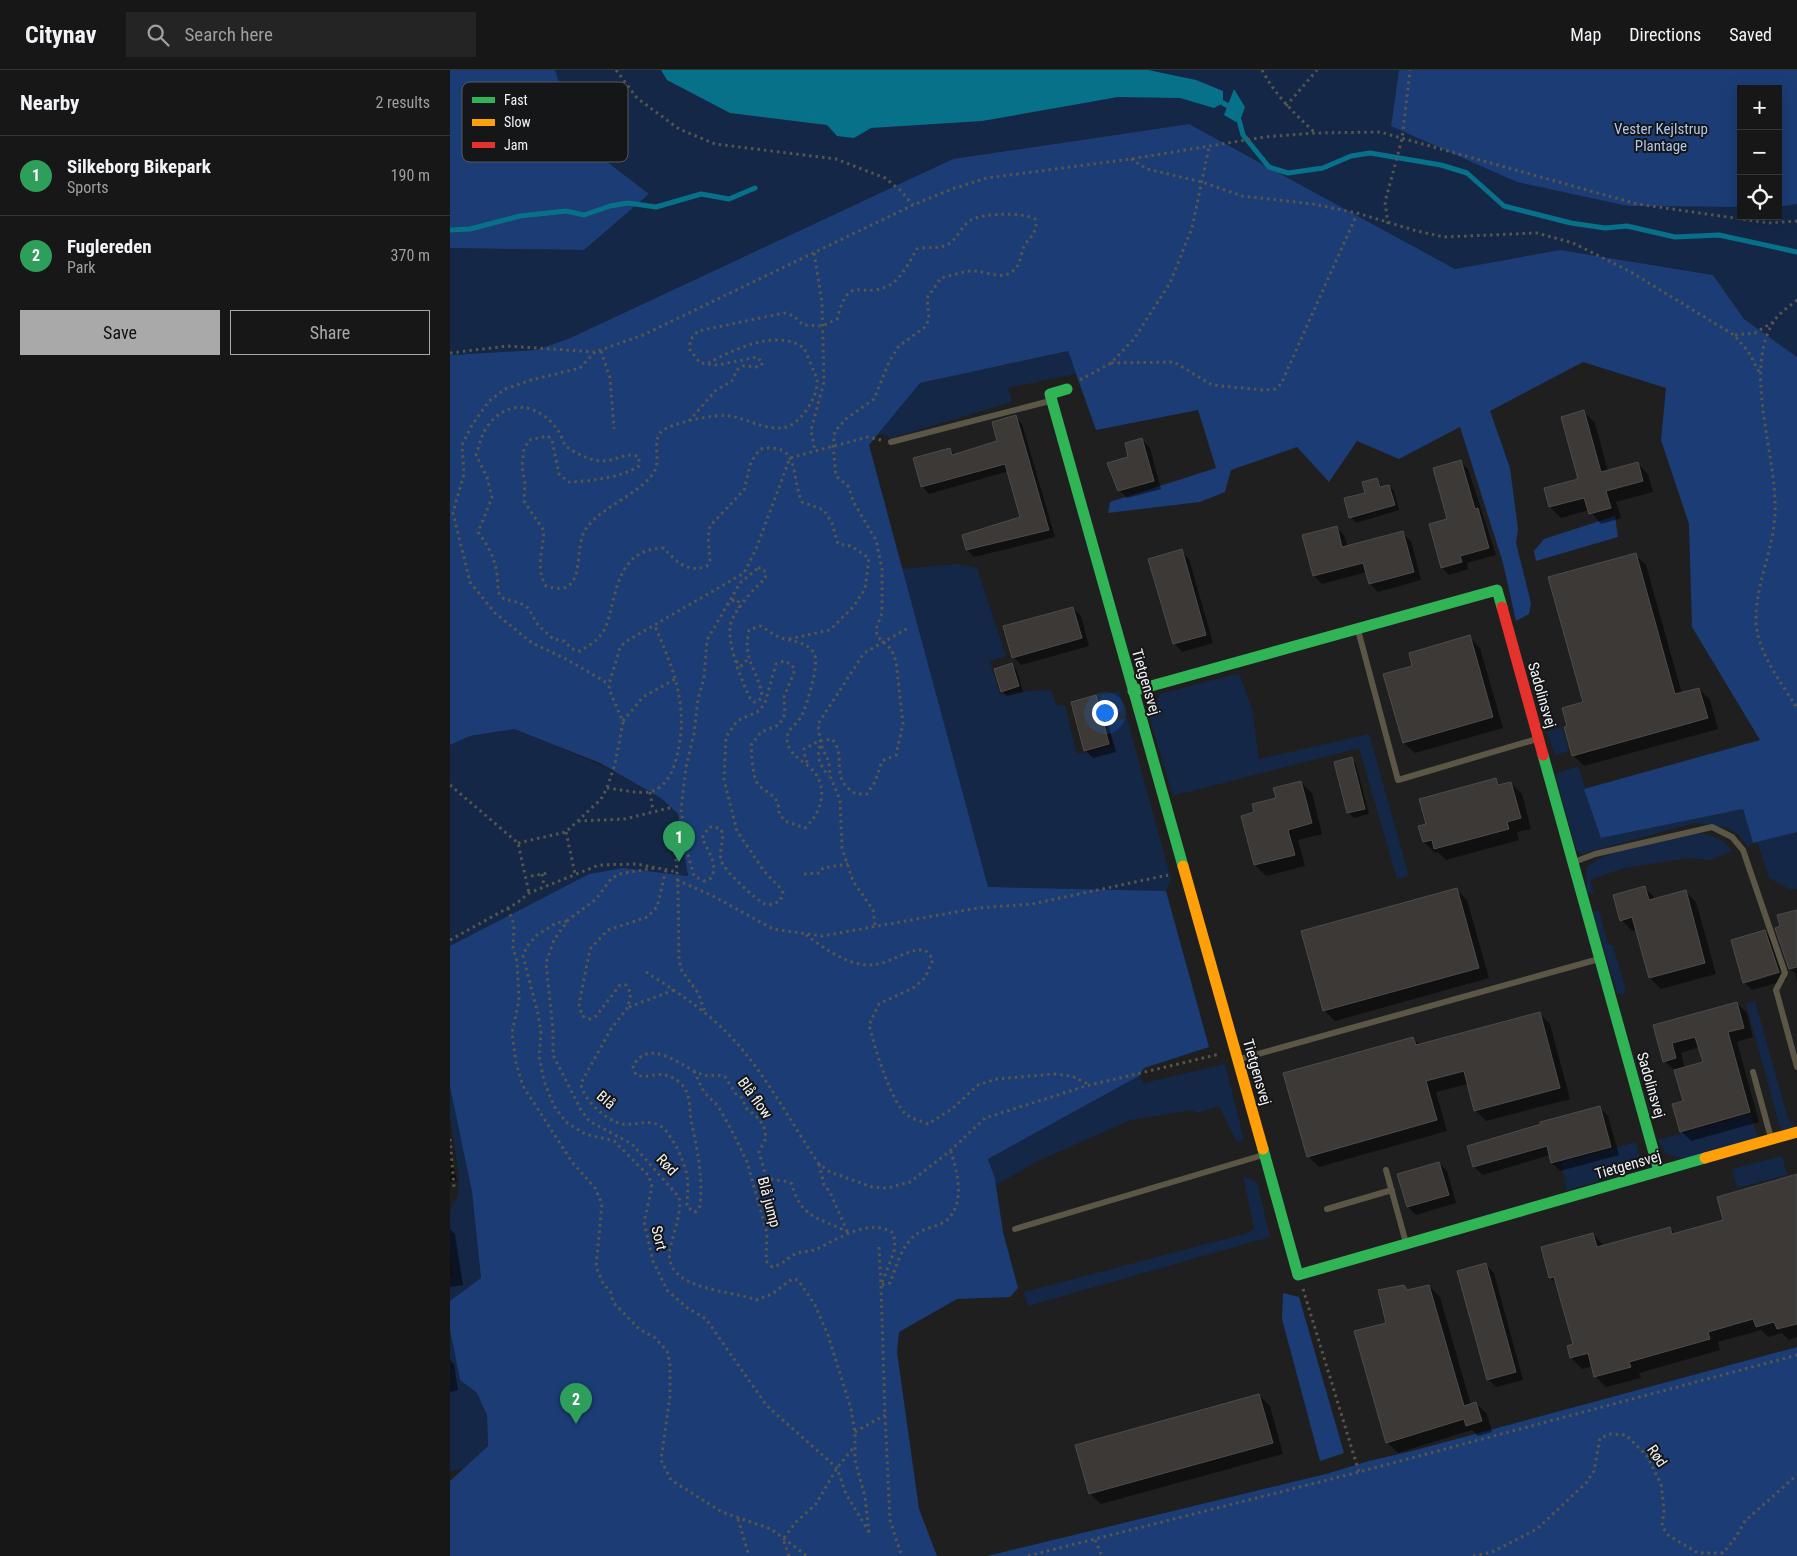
<!DOCTYPE html>
<meta charset="utf-8">
<style>
:root{--surface:#171718;--page:#242425;--text:#f1f3f6;--muted:#9e9fa2;--line:#363637;--accent:#a9a9aa}
body{margin:0;font-family:"Roboto Condensed",sans-serif;background:var(--page);color:var(--text)}
.controls{position:absolute;right:15px;top:15px;display:grid;overflow:hidden;border-radius:0px;box-shadow:0 5px 20px #0002}
.controls button{width:45px;height:45px;display:grid;place-items:center;padding:0;border:0;border-bottom:1px solid var(--line);background:var(--surface);color:var(--text);font:25px sans-serif}
.you{position:absolute;left:654px;top:642px;width:18px;height:18px;margin:-12px;border:4px solid #fff;border-radius:50%;background:#1a73e8;box-shadow:0 0 0 8px #1a73e833}
.badge{display:grid;place-items:center;width:32px;height:32px;border-radius:50%;background:var(--accent);color:#fff;font-size:16px;font-weight:700}
.pin{position:absolute;translate:-50% -41px;filter:drop-shadow(0 1px 2px #0008)}
.pin::after{content:'';position:absolute;top:26px;width:18px;height:15px;background:inherit;clip-path:polygon(0 0,100% 0,50% 100%)}
.list{margin:0;padding:0;list-style:none}
h2{display:flex;justify-content:space-between;align-items:center;height:65px;margin:0;padding:0 20px;font-size:21px}
h2 small{font-size:16px;font-weight:400;color:var(--muted)}
.list li{display:grid;grid-template-columns:32px 1fr auto;gap:15px;align-items:center;box-sizing:border-box;height:80px;padding:0 20px;border-top:1px solid var(--line)}
.list b{display:block;font-size:19px;white-space:nowrap}
.list p{margin:0;font-size:16px;white-space:nowrap;color:var(--muted)}
.list em{font-size:16px;font-style:normal;color:var(--muted)}
.actions{display:flex;gap:10px;padding:15px 20px}
.actions a{flex:1;padding:11px 0;border:1px solid var(--accent);border-radius:0px;text-align:center;font-size:18px;color:var(--accent)}
.actions .main{background:var(--accent);color:#111}
.icon{flex:none;width:28px;height:28px;fill:none;stroke:currentColor;stroke-width:2;stroke-linecap:round;stroke-linejoin:round}
.map{position:relative;flex:none;width:1347px;height:1486px;overflow:hidden}
header{display:flex;align-items:center;gap:30px;box-sizing:border-box;height:70px;padding:0 25px;background:var(--surface);border-bottom:1px solid var(--line)}
header strong{font-size:24px}
nav{display:flex;gap:28px;margin-inline-start:auto;font-size:18px}
.search{width:350px;height:45px;background:var(--page);display:flex;align-items:center;gap:12px;box-sizing:border-box;padding:0 18px;border-radius:0px;color:var(--muted);font-size:19px}
main{display:flex}
aside{flex:1;background:var(--surface)}
.map>svg:first-child{display:block}
.green{fill:#142747}
.forest{fill:#1b3c75}
.water{fill:#08718a}
.shadow{fill:#0007;fill-rule:evenodd}
.lines{fill:none;stroke-linecap:round;stroke-linejoin:round}
.stream{stroke:#08718a;stroke-width:5}
.building{fill:#3c3936;stroke:#4d4c4c}
.path{stroke:#58554b;stroke-width:3;stroke-dasharray:2.5 4;stroke-linecap:butt}
.lane{stroke:#5b5646;stroke-width:6}
.fast{stroke:#30b455;stroke-width:11}
.slow{stroke:#ff9f0a;stroke-width:11}
.jam{stroke:#e5322d;stroke-width:11}
.labels{text-anchor:middle;dominant-baseline:central;stroke-width:4;stroke-linejoin:round;paint-order:stroke}
.park-label{font-size:15px;fill:#aec5ec;stroke:#141617}
.street-label{font-size:15px;fill:#f3f3f5;stroke:#141617}
.key{fill:#141617;stroke:#57585a;stroke-width:1}
.key-label{font-size:14px;fill:#f3f3f5}
</style>
<header>
<strong>Citynav</strong>
<div class="search"><svg class="icon" aria-label="search" viewBox="0 0 24 24"><circle cx="10" cy="10" r="6"/><path d="M15 15l6 6"/></svg>Search here</div>
<nav><a>Map</a><a>Directions</a><a>Saved</a></nav>
</header>
<main>
<aside>
<h2>Nearby<small>2 results</small></h2>
<ul class="list">
<li><span class="badge" style="background:#2e9e5b">1</span><div><b>Silkeborg Bikepark</b><p>Sports</p></div><em>190 m</em></li>
<li><span class="badge" style="background:#2e9e5b">2</span><div><b>Fuglereden</b><p>Park</p></div><em>370 m</em></li>
</ul>
<div class="actions"><a class="main">Save</a><a>Share</a></div>
</aside>
<div class="map">
<svg width="1347" height="1486" viewBox="0 0 1347 1486">
<rect width="100%" height="100%" fill="#1f1f20"/>
<path class="green" d="M105,0H949L941,56L1178,136L1291,137V146H1328V137L1347,134V287L1294,249L1263,205L1110,180L1005,199L739,54L503,89L118,269L86,280L0,285V178L134,180L199,124L126,68Z
M618,281L626,304L558,318L562,332L441,368L429,363L470,313Z
M508,494L527,498L556,586L540,591L550,625L580,621L601,620L607,636L615,635L626,682L631,684L663,676L658,653L677,648L721,809L716,821L538,818L452,499Z
M789,603L802,639L809,689L919,664L959,806L947,809L909,678L723,726L699,646L710,624Z
M669,621L674,641L654,643L650,626Z
M1112,657L1119,681L1105,685L1097,662Z
M64,659C95,672 217,717 228,746C234,762 235,788 238,806L173,798L139,804L0,876V675L20,666Z
M1128,696L1152,768L1293,739L1303,773L1298,777L1289,765L1278,758L1245,753L1131,784L1126,780L1105,704Z
M1347,762V819H1339L1319,808L1307,771Z
M1245,763C1260,764 1273,768 1282,781L1260,790L1238,788L1174,798L1140,810L1144,823H1137L1136,798C1160,776 1213,771 1245,763Z
M1149,840L1158,874L1163,876L1176,920L1173,925L1167,923L1143,842Z
M1305,931L1339,1052H1343L1344,1057L1331,1061L1296,934Z
M775,994L794,1070L787,1072L769,1036L747,1043L742,1040L681,1050L590,1090L546,1115L538,1089L689,1006L694,1013Z
M0,1017L22,1122L31,1209L0,1231V1208L4,1206L0,1181V1141L8,1126L9,1104L0,1047Z
M1301,1044L1308,1069L1235,1089L1216,1084L1208,1070Z
M1186,1072L1189,1084L1185,1101L1117,1120L1111,1093Z
M1332,1086L1337,1105L1287,1118L1282,1099Z
M793,1106L807,1112L820,1167L578,1236L574,1222L798,1163L804,1158Z
M0,1260L10,1310L27,1322L37,1345L38,1376L13,1399L0,1401Z"/>
<path class="forest" d="M0,0H105L126,68L199,124L134,180L0,178Z
M949,0H1347V134L1328,137V19H1291V137L1178,136L1067,112L941,56Z
M739,54L1005,199L1110,180L1263,205L1294,249L1347,287V762L1303,773L1293,739L1151,768L1134,719L1310,670L1242,557L1239,454L1211,370L1216,318L1133,292L1040,341L1060,398L1068,459L1066,473L1081,533L1079,544L1066,551L1053,493L1010,357L949,389L907,371L879,412L847,377L781,400L775,422L750,432L658,443L660,432L766,398L748,340L646,360L618,281L470,313L419,375L538,817L716,821L759,977L694,998L689,1006L538,1089L545,1109L553,1162L568,1218L560,1227L507,1229L449,1262L447,1282L469,1439L487,1486H0V1411L38,1376L37,1345L27,1323L10,1310L0,1260V1231L31,1208L22,1122L0,1017V876L139,804L173,798L238,806L228,744L211,728L150,693L64,659L20,666L0,675V285L86,280L118,269L503,89Z
M1165,446L1168,467L1086,491L1084,481L1094,469Z
M833,1223L849,1227L894,1383L870,1391L832,1249Z
M1347,1277V1486H537L876,1404L919,1391L962,1381Z"/>
<path class="water" d="M211,0H698L746,10L773,21V33L764,38L730,28L668,27L532,51L421,58L404,68L387,66L377,55L280,43L217,10Z
M784,19L795,37L791,48L786,52L774,45Z"/>
<path class="shadow" d="M1134,342L1145,353L1158,401L1187,393L1198,404L1203,422L1166,432L1171,448L1151,454L1139,440L1111,448L1100,437L1096,419L1130,410Z
M565,347L572,354L605,467L524,487L517,480L513,466L571,448L559,401L479,424L472,416L499,379L505,385L549,372Z
M692,370L700,378L711,419L677,428L669,420L680,388Z
M1011,392L1018,399L1046,485L1017,493L1018,499L999,505L992,498L998,450Z
M927,409L933,418L939,416L944,421L949,440L906,453L901,447Z
M886,457L894,465L898,477L952,463L961,471L971,510L928,522L920,514L917,502L872,514L864,506L854,466Z
M731,481L739,489L763,573L732,582L724,573Z
M1185,484L1196,495L1232,624L1249,619L1260,630L1268,659L1134,696L1123,685L1118,657L1135,633Z
M623,538L631,546L639,576L571,595L563,587Z
M1019,567L1030,578L1053,658L965,683L954,673L964,596Z
M562,595L567,600L573,622L557,626L552,621Z
M645,627L653,635L666,682L643,688L635,680Z
M901,689L906,694L919,744L904,748L899,743Z
M1045,709L1051,716L1061,713L1072,724L1081,759L1067,762L1069,770L996,790L988,782L985,783L974,772L977,755Z
M851,712L862,723L872,764L848,770L855,796L816,806L805,795L827,729Z
M1195,818L1206,829L1235,821L1246,832L1266,904L1211,919L1200,908L1187,860L1182,861L1172,850Z
M1006,819L1017,830L1039,908L885,951L874,940Z
M1347,841V912L1345,903L1340,899Z
M1315,862L1323,870L1333,900L1297,910V913L1334,902L1337,910L1302,920L1294,912Z
M1287,933L1297,943L1303,967L1287,972L1309,1052L1241,1071L1231,1061L1234,1032L1225,1000L1214,991L1204,956ZM1249,977L1254,993L1235,998L1231,983Z
M1089,943L1100,954L1120,1029L1036,1051L1025,1040L1018,1014L986,1022L997,1061L869,1097L858,1086L963,968L970,975Z
M1150,1038L1158,1046L1169,1085L1110,1101L1102,1093L1100,1085L1033,1105L1024,1097Z
M0,1082L7,1111L0,1112Z
M989,1093L997,1101L1006,1133L966,1145L958,1137Z
M1347,1106V1267L1339,1270L1332,1263L1318,1267L1311,1260L1268,1272L1270,1280L1189,1303L1191,1308L1156,1317L1145,1306L1143,1296L1132,1299L1121,1288L1118,1277L1124,1275L1107,1214L1100,1207L1143,1164L1154,1176L1219,1158L1226,1164L1275,1150ZM1144,1281V1283L1133,1286V1284Z
M0,1159L5,1164L13,1215L0,1217Z
M1036,1195L1044,1203L1073,1310L1046,1317L1038,1309Z
M979,1216L990,1227L1021,1335L1026,1333L1037,1344L1042,1362L1028,1366L1022,1360L948,1383L937,1372L938,1254L954,1217L959,1221Z
M0,1290L4,1294L8,1320L0,1322Z
M809,1325L820,1336L833,1384L651,1434L640,1424Z"/>
<g class="lines">
<path class="stream" d="M773,33L778,36
M789,50L793,65L819,97L838,103L873,98L901,86L920,83L991,95L1017,103L1054,136L1121,153L1155,158L1177,156L1225,167L1269,165L1347,182
M0,160L20,159L70,146L116,141L134,145L160,136L178,133L206,137L251,124L279,129L305,118"/>
</g>
<path class="building" d="M1134,340L1151,402L1188,392L1193,411L1156,421L1161,438L1139,444L1134,428L1099,437L1094,418L1128,409L1111,347Z
M566,345L599,460L516,480L512,465L570,447L555,394L471,417L463,388L500,378L502,385L547,371L542,352Z
M692,368L704,411L668,421L657,393L678,387L675,373Z
M1011,390L1025,439L1028,438L1039,478L1010,486L1012,492L991,498L979,454L997,449L983,398Z
M927,408L930,417L939,415L945,435L899,448L894,428L915,423L912,412Z
M887,456L892,477L953,461L964,502L919,514L913,493L863,506L852,465Z
M732,479L756,565L723,574L698,489Z
M1186,483L1225,624L1249,618L1258,648L1122,686L1114,657L1117,656L1112,638L1133,632L1098,507Z
M623,537L632,568L562,588L553,556Z
M1020,565L1043,647L953,673L933,604L962,596L959,583Z
M562,593L569,616L551,622L544,599Z
M646,625L659,674L634,681L621,632Z
M902,687L915,739L897,743L884,692Z
M1046,708L1048,715L1061,712L1071,748L1057,752L1059,759L984,779L982,770L973,772L968,756L976,754L969,729Z
M851,711L862,753L838,760L845,785L804,795L791,746L804,742L802,734L826,728L823,718Z
M1195,816L1199,830L1236,820L1255,893L1199,908L1182,847L1170,851L1163,825Z
M1007,818L1029,898L873,941L851,861Z
M1347,840V897L1339,899L1325,858L1330,856L1327,845Z
M1315,860L1329,902L1293,913L1281,870Z
M1287,932L1294,958L1278,962L1300,1042L1230,1062L1222,1034L1233,1031L1224,1000L1253,992L1245,967L1222,973L1226,988L1213,992L1203,955Z
M1090,942L1110,1018L1024,1041L1014,1001L976,1011L987,1050L857,1087L833,1003L963,967L966,975Z
M1150,1036L1161,1077L1101,1093L1097,1076L1023,1097L1017,1076L1091,1054L1090,1052Z
M989,1092L999,1125L957,1137L947,1104Z
M1347,1104V1254L1327,1259L1324,1252L1306,1257L1303,1249L1258,1262L1260,1269L1179,1292L1181,1297L1144,1307L1138,1283L1120,1288L1117,1276L1123,1274L1104,1207L1099,1208L1091,1177L1143,1163L1147,1177L1220,1157L1222,1164L1273,1150L1267,1127Z
M1036,1193L1066,1302L1037,1310L1007,1201Z
M954,1215L957,1220L979,1215L1014,1336L1026,1332L1032,1351L1016,1356L1014,1349L936,1373L904,1261L936,1253L928,1220Z
M809,1324L823,1373L639,1424L625,1375Z"/>
<g class="lines">
<path class="path" d="M166,0L187,28L229,59L265,74L386,89L435,108L450,120L463,135
M812,0C825,25 844,43 864,62
M836,36L867,0
M681,89L697,99L752,112L792,126L863,134L907,143L967,161L994,167L1087,163L1123,173L1179,201L1284,265L1298,281L1309,302
M938,154L935,132L952,69L960,0
M364,183L372,232L374,312L361,360L365,381L418,367L431,370
M1347,230C1340,236 1329,243 1324,251C1292,301 1328,386 1325,445C1323,480 1306,514 1306,549C1306,581 1331,612 1347,638
M1285,265L1305,263L1323,252
M151,281L160,308L164,359
M145,282L130,298L81,310L55,319L39,331L22,355L12,375L14,404L3,443L20,512L45,543L82,573L118,590L159,614
M0,283L57,276L145,282L193,265L463,135L502,119L537,108L681,89L814,67L865,63L930,62L1187,134L1319,153L1347,151
M258,293C284,280 326,258 354,278C356,282 366,306 367,310C369,326 349,358 331,358C313,359 297,349 280,346C268,343 219,353 211,362C201,373 213,392 202,405C185,426 154,436 137,457C121,478 140,530 96,516C85,498 93,481 94,461L74,431L75,414L72,396L74,379L79,370L98,366L102,370L109,404L119,412C141,411 170,408 189,396V387C175,381 165,392 151,391C138,390 126,383 115,376C105,343 67,321 40,353C32,362 30,373 26,385L37,407L42,428L28,462C43,482 48,497 48,522L54,529L70,533L78,538L88,555L103,569L114,571L122,579L130,581C136,577 144,573 149,567C156,560 159,548 161,539C169,506 176,479 214,478C225,491 238,504 257,496L260,490L258,468L260,456L294,420L301,392L310,379C351,372 340,404 352,432L374,440L382,453L388,474L401,476L419,488L415,519L403,537L380,560L339,569
M661,293L724,292L762,315L814,320L825,319L831,314L907,144
M630,310L661,293L684,269L720,213L742,158L759,77
M239,351L265,321L282,311L287,300L293,296L309,297L313,293L307,287L268,295L250,293L240,280V270L248,261L334,243L344,246L353,255L372,256L387,249C400,201 410,230 438,216C452,209 459,192 467,179C478,176 490,180 500,173C508,167 512,155 521,150C533,143 573,142 585,149C588,160 583,165 576,173C570,181 572,194 563,201C552,210 538,202 525,201C515,200 501,206 491,208L477,228L479,249L475,257L449,276L439,292L424,329L397,348L385,361L383,376L386,406L398,416L404,433L426,470L432,499V543L426,559L427,566L441,579L446,591L453,654L446,685L432,691L425,712L417,724H406C378,708 398,688 382,669L369,671L354,679L355,688L359,696
M308,498H312L316,503L315,509C304,518 281,543 280,558C279,580 291,609 300,628L304,632L309,631L312,626C308,599 292,591 299,560L310,556C316,559 321,563 327,566C339,572 356,570 364,583C370,594 357,634 352,645C348,654 336,659 337,670C339,684 349,688 358,696C380,714 373,741 355,758L335,751L329,744C330,722 314,725 306,711C302,701 302,686 301,675L311,662L329,655L335,644L334,627L345,600L341,594L334,591L326,594L315,633L309,641L287,651L276,667L274,710L287,761L314,801L331,819L333,823L330,831C325,833 321,836 315,834C306,830 273,800 271,790C269,779 275,770 271,759L265,757H259L252,768C258,781 269,795 261,808L254,811L244,806L237,781L231,740L236,697L244,664L248,629L254,608L257,570L290,513Z
M277,535L284,530H288L289,538
M286,591L291,596L299,588
M173,651L193,627L225,609
M370,676C366,688 371,697 379,706
M0,715L68,773L79,823
M157,718C169,719 187,724 199,722C213,719 220,707 224,696C241,642 226,605 205,556
M200,722L203,741
M128,751L175,749L223,737
M116,762L125,804
M235,769L225,774L228,818L229,890L232,901L248,923L255,942
M68,773L116,762L151,729L157,718L165,694L173,652L159,619V614L170,578L175,572L294,503L306,479L340,388L365,381
M204,798L169,804L161,809L146,829L118,850L104,870L96,893L103,960V985L131,1040L139,1051L182,1074L229,1127C232,1144 223,1163 220,1179C212,1220 281,1220 306,1230L322,1224L342,1209L348,1210L365,1235L378,1265L401,1339L405,1362V1390L415,1427L419,1463
M216,800L207,837L197,847L158,860L140,879L129,934L132,946L140,949L146,946L170,915H176L181,923L178,937L161,959L131,1013C132,1029 157,1052 173,1054C188,1056 203,1046 216,1061C227,1075 237,1096 238,1114C238,1122 237,1130 237,1137L245,1142L250,1136C253,1108 248,1083 242,1055C238,1041 243,1023 229,1012C210,997 202,1010 186,1005L183,996C200,965 234,999 253,1005C261,1007 268,1003 275,1007L286,1024L292,1028L296,1038L309,1049L314,1057L316,1068L309,1082L316,1107C325,1112 334,1109 342,1114C351,1149 370,1148 398,1162
M92,804L94,816
M354,804L370,803L373,798L398,794
M81,806L98,803
M227,810L263,826L323,859L372,866L528,838L582,834L718,805
M58,838L64,855L63,878L67,892L69,930L62,963L66,993L73,1016L122,1092L145,1118L152,1134L146,1197L153,1213L161,1223L163,1232L189,1259L204,1267L217,1281L220,1294V1326L211,1390L221,1410L272,1442L321,1459L357,1486
M117,851L106,853L87,865L77,876L73,886L88,944L91,963L89,986L94,1011L104,1036L116,1052L135,1064L164,1071L199,1106L202,1117L194,1152L203,1191L217,1220L236,1237L256,1249L317,1336L387,1398L396,1424L419,1462
M425,855L423,840L403,811L392,778L390,730L380,706L379,692L371,675L368,654L414,583L458,558
M356,865C377,880 406,903 435,892C450,887 459,879 475,880L483,889L475,908L463,918L429,934L419,955C424,975 441,1033 457,1045C462,1049 472,1051 478,1054L502,1039L528,1015L547,1009L604,1004L622,1006L640,1015
M0,870L67,833L79,823L149,795L187,794L227,802
M196,902C226,921 258,942 283,969C317,1006 341,1053 369,1094L380,1102L422,1117L437,1118L460,1112L500,1081L535,1048L636,1016L770,984
M179,937L224,920
M244,1001L254,1022L268,1036L282,1061L297,1092L317,1163L316,1191L322,1197C336,1193 334,1190 345,1184C352,1181 361,1182 367,1179C388,1169 420,1147 443,1163L445,1171L444,1182L431,1215L435,1345L440,1450L450,1481L454,1486
M0,1069L4,1117
M369,1094L374,1115L380,1122L397,1161
M429,1177L431,1215L440,1213C446,1197 451,1177 465,1165C474,1157 491,1157 499,1148C515,1130 507,1101 501,1082
M853,1219L909,1402
M405,1362L435,1345
M288,1449L299,1486
M645,1470L652,1486
M339,1486L333,1469L346,1452L366,1434L387,1398L405,1376
M578,1486L909,1402L1347,1285
M1023,1486L1042,1482L1087,1459L1136,1413L1144,1401L1150,1368L1161,1364L1176,1365L1197,1386L1211,1414L1214,1440L1212,1456L1218,1465L1248,1483H1273L1286,1467L1295,1451L1347,1405"/>
<path class="lane" d="M441,372L600,331
M908,560L948,710L1087,669
M1124,792L1145,784L1262,757L1282,767L1293,780L1335,903L1326,920L1347,997
M790,989L1149,889
M1303,1002L1321,1068
M936,1100L956,1173
M877,1139L942,1120
M565,1159L813,1085"/>
<path class="fast" d="M617,319L600,324L733,796
M683,621L1047,520L1052,537
M1093,685L1209,1101
M813,1079L848,1205L1255,1088"/>
<path class="slow" d="M733,796L813,1079
M1255,1088L1347,1062"/>
<path class="jam" d="M1052,537L1093,685"/>
</g>
<g class="labels">
<g class="park-label">
<text x="1211" y="59">Vester Kejlstrup<tspan x="1211" dy="17">Plantage</tspan></text>
</g>
<g class="street-label">
<text transform="translate(696 612) rotate(74)">Tietgensvej</text>
<text transform="translate(1092 625) rotate(74)">Sadolinsvej</text>
<text transform="translate(807 1002) rotate(74)">Tietgensvej</text>
<text transform="translate(1201 1015) rotate(74)">Sadolinsvej</text>
<text transform="translate(305 1028) rotate(54)">Blå flow</text>
<text transform="translate(156 1030) rotate(41)">Blå</text>
<text transform="translate(217 1095) rotate(47)">Rød</text>
<text transform="translate(1178 1095) rotate(-16)">Tietgensvej</text>
<text transform="translate(319 1132) rotate(75)">Blå jump</text>
<text transform="translate(209 1168) rotate(76)">Sort</text>
<text transform="translate(1207 1386) rotate(56)">Rød</text>
</g>
</g>
<rect x="12" y="12" width="166" height="80" rx="8" class="key"/>
<rect x="22" y="27" width="23" height="6" fill="#30b455"/>
<rect x="22" y="49" width="23" height="7" fill="#ff9f0a"/>
<rect x="22" y="72" width="23" height="6" fill="#e5322d"/>
<g class="key-label">
<text x="54" y="35">Fast</text>
<text x="54" y="57">Slow</text>
<text x="54" y="80">Jam</text>
</g>
</svg>
<div class="controls">
<button>+</button>
<button>−</button>
<button><svg class="icon" aria-label="locate" viewBox="0 0 24 24"><circle cx="12" cy="12" r="6"/><path d="M12 2v4M12 18v4M2 12h4M18 12h4"/></svg></button>
</div>
<div class="you"></div>
<div class="pin badge" style="left:229px;top:792px;background:#2e9e5b">1</div>
<div class="pin badge" style="left:126px;top:1354px;background:#2e9e5b">2</div>
</div>
</main>
